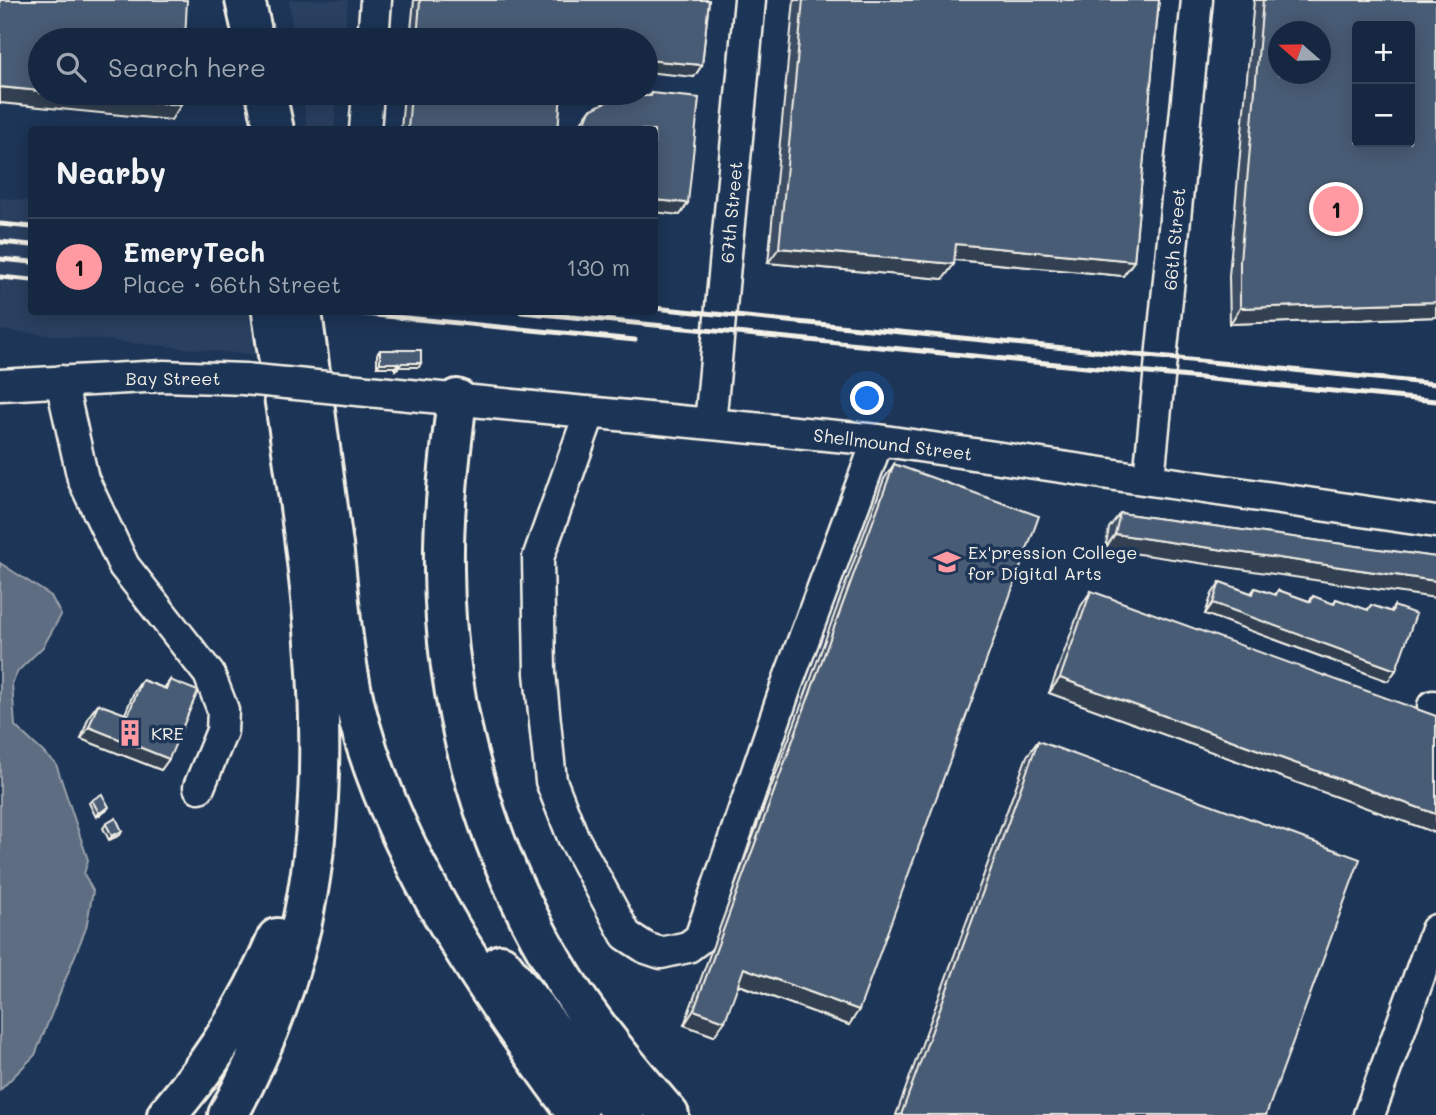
<!DOCTYPE html>
<meta charset="utf-8">
<style>
:root{--surface:#162841;--page:#1f3048;--text:#f1f3f6;--muted:#9ea6b1;--line:#35445a;--accent:#ff9aa2}
body{margin:0;font-family:Mali,sans-serif;background:var(--page);color:var(--text)}
.controls{position:absolute;right:21px;top:21px;display:grid;overflow:hidden;border-radius:7px;box-shadow:0 4px 18px #0003}
.controls button{width:63px;height:63px;display:grid;place-items:center;padding:0;border:0;border-bottom:2px solid var(--line);background:var(--surface);color:var(--text);font:35px sans-serif}
.compass{position:absolute;left:1268px;top:21px;width:63px;height:63px;border-radius:50%;background:var(--surface);box-shadow:0 4px 18px #0003;rotate:290deg}
.you{position:absolute;left:868px;top:399px;width:24px;height:24px;margin:-18px;border:5px solid #fff;border-radius:50%;background:#1a73e8;box-shadow:0 0 0 10px #1a73e833}
.badge{display:grid;place-items:center;width:46px;height:46px;border-radius:50%;background:var(--accent);color:#111;font-size:23px;font-weight:700}
.pin{position:absolute;translate:-50% -50%;border:4px solid #fff;box-shadow:0 2px 7px #0006}
.list{margin:0;padding:0;list-style:none}
h2{display:flex;justify-content:space-between;align-items:center;height:91px;margin:0;padding:0 28px;font-size:30px}
h2 small{font-size:23px;font-weight:400;color:var(--muted)}
.list li{display:grid;grid-template-columns:46px 1fr auto;gap:21px;align-items:center;box-sizing:border-box;height:98px;padding:0 28px;border-top:2px solid var(--line)}
.list b{display:block;font-size:26px;white-space:nowrap}
.list p{margin:0;font-size:23px;white-space:nowrap;color:var(--muted)}
.list em{font-size:23px;font-style:normal;color:var(--muted)}
.icon{flex:none;width:38px;height:38px;fill:none;stroke:currentColor;stroke-width:2;stroke-linecap:round;stroke-linejoin:round}
.map{position:relative;flex:none;width:1436px;height:1115px;overflow:hidden}
.search{position:absolute;background:var(--surface);box-shadow:0 4px 18px #0003;left:28px;top:28px;width:630px;height:77px;display:flex;align-items:center;gap:18px;box-sizing:border-box;padding:0 24px;border-radius:38px;color:var(--muted);font-size:26px}
.panel{position:absolute;background:var(--surface);box-shadow:0 4px 18px #0003;left:28px;top:126px;width:630px;height:189px;border-radius:7px}
.map>svg:first-child{display:block}
.built{fill:#2a4060}
.water{fill:#5e6d82;stroke:#9aa2ab;stroke-width:2}
.lines{fill:none;stroke-linecap:round;stroke-linejoin:round}
.minor-casing{stroke:#f4f1e8;stroke-width:35}
.highway-casing{stroke:#f4f1e8;stroke-width:44}
.minor{stroke:#1d3557;stroke-width:30}
.highway{stroke:#1d3557;stroke-width:38}
.rail{stroke:#f4f1e8;stroke-width:5}
.minor-bridge-casing{stroke:#f4f1e8;stroke-width:35;stroke-linecap:butt}
.minor-bridge{stroke:#1d3557;stroke-width:30}
.wall{fill:#3e4e64;stroke:#f4f1e8;stroke-width:2}
.shaded-wall{fill:#324051;stroke:#f4f1e8;stroke-width:2}
.building{fill:#485b74;stroke:#f4f1e8;stroke-width:2;fill-rule:evenodd}
.labels{text-anchor:middle;dominant-baseline:central;stroke-width:7;stroke-linejoin:round;paint-order:stroke}
.street-label{font-size:18px;fill:#f4f1e8;stroke:#1d3557}
.poi-label{font-size:18px;fill:#f4f1e8;stroke:#1d3557;text-anchor:start}
</style>
<div class="map">
<svg width="1436" height="1115" viewBox="0 0 1436 1115">
<rect width="100%" height="100%" fill="#1d3557"/>
<filter id="ink" filterUnits="userSpaceOnUse"><feTurbulence type="fractalNoise" baseFrequency=".0143" numOctaves="2"/><feDisplacementMap in="SourceGraphic" scale="14" xChannelSelector="R" yChannelSelector="G"/><feConvolveMatrix kernelMatrix="1 2 1 2 8 2 1 2 1" color-interpolation-filters="sRGB"/></filter>
<g filter="url(#ink)">
<path class="built" d="M289,0H348L344,40H294Z
M302,93H338L334,129H307Z
M0,198L31,201L32,312H250L255,355L0,330Z"/>
<path class="water" d="M0,563L51,596L61,615L43,647L18,671L12,683L15,726L56,764L88,860L84,874L93,891L86,928L35,1055L0,1090Z"/>
<g class="lines">
<defs>
<path id="minor" d="M373,40L376,0
M365,130L368,93
M61,381L83,479L124,566L209,674L223,710L222,731L199,787
M0,385L164,376L244,379
M347,389L878,440L1436,522
M590,412L538,558L540,673L551,781L573,837L626,935L646,948L661,953L688,947L700,938L787,684L878,440
M710,424L750,0
M1149,478L1197,0
M1433,706L1436,707
M1369,1115L1436,930"/>
<path id="highway" d="M245,0L254,40
M266,93L274,130
M302,312C313,392 324,472 334,553C340,610 344,669 360,725C401,869 490,996 578,1115
M457,399C450,456 443,512 444,569C445,713 488,859 565,981C596,1029 632,1072 669,1115
M501,964L560,1040L625,1115
M167,1115C213,1061 250,1004 277,938
M228,1115C266,1046 295,970 308,891C340,705 297,498 272,312"/>
</defs>
<use href="#minor" class="minor-casing"/>
<use href="#highway" class="highway-casing"/>
<use href="#minor" class="minor"/>
<use href="#highway" class="highway"/>
<path class="rail" d="M0,224L32,227
M0,242L32,245
M0,259L32,262
M0,277L32,280
M654,308L1436,384
M344,312L635,340
M521,312L1436,401"/>
<defs>
<path id="minor-bridge" d="M244,379L347,389"/>
</defs>
<use href="#minor-bridge" class="minor-bridge-casing"/>
<use href="#minor-bridge" class="minor-bridge"/>
</g>
<path class="wall" d="M414,0H709L702,65L694,77L646,40H410Z
M794,0H1159L1134,261L1123,276L954,260V264L943,279L768,263Z
M1254,0H1436V317L1230,324L1229,276Z
M404,93H561L558,130H401Z
M651,93L680,215L654,130H579L582,121L590,110L649,96Z
M380,350L419,367H399L395,370V367H377V354Z
M894,464L849,1025L738,985L714,1036L684,1025L884,479Z
M1120,513L1436,557L1105,549L1109,528Z
M1220,582L1251,593L1255,588L1275,595L1278,590L1309,601L1313,596L1333,604L1336,599L1367,610L1371,605L1390,612L1394,606L1396,670L1388,681L1205,614L1212,594Z
M1091,591L1436,833L1049,693L1081,606Z
M142,680L164,688L170,680L169,759L161,770L81,739L89,716L98,704L125,714L134,692Z
M1038,741L1266,1115H896L1027,756Z
M92,800L106,811L96,817L89,803Z
M106,824L122,831L120,835L109,840L103,828Z"/>
<path class="shaded-wall" d="M646,60L702,65L694,77L646,72Z
M0,87L40,91V93H59L181,105L171,120L0,103Z
M654,200L688,203L680,215L654,212Z
M956,244L1134,261L1123,276L946,259Z
M779,248L954,264L943,279L768,263Z
M1436,302V317L1230,324L1240,308Z
M380,363H398L395,367H377Z
M402,363H421L419,367H399L395,370Z
M1115,534L1436,581V598L1105,549Z
M1213,603L1396,670L1388,681L1205,614Z
M1060,678L1436,814V833L1049,693Z
M89,727L169,759L161,770L81,739Z
M109,807L106,811L96,817L99,813Z
M122,831L120,835L109,840L112,836Z
M744,968L859,1010L849,1025L734,983Z
M694,1010L725,1021L714,1036L684,1025Z"/>
<path class="building" d="M0,0H187L185,40H40V91L0,87Z
M420,0H709L702,65L646,60V40H417Z
M803,0H1159L1134,261L956,244L954,264L779,248Z
M1263,0H1436V302L1240,308V261ZM1357,26H1410V142H1357ZM1278,32H1320V74H1278Z
M59,93H182L181,105Z
M411,93H561L558,130H408Z
M651,93L699,98L688,203L654,200V130H582L590,110L618,96H651Z
M380,350H421V363H402L398,366V363H380Z
M894,464L1039,516L859,1010L744,968L725,1021L694,1010Z
M1120,513L1436,557V581L1115,534Z
M1220,582L1253,594L1255,588L1276,595L1278,590L1311,602L1313,596L1334,604L1336,599L1368,610L1371,605L1392,612L1394,606L1416,614L1396,670L1213,603Z
M1091,591L1436,716V814L1060,678Z
M142,680L166,689L170,680L198,691L169,759L89,727L98,704L128,715Z
M1038,741L1360,859L1266,1115H901Z
M102,794L109,807L99,813L92,800Z
M116,818L122,831L112,836L106,824Z"/>
</g>
<defs>
<symbol id="university-bare" viewBox="-9 -9 18 18"><path d="M0-5L7-2L0 1L-7-2ZM-4 1L0 2.5L4 1V4Q0 6-4 4Z" fill="#ff9aa2" stroke="#1d3557" stroke-width="2.5" paint-order="stroke"/></symbol>
<symbol id="building-bare" viewBox="-9 -9 18 18"><path d="M-4-6H4V6H1V3H-1V6H-4ZM-2.5-4.3h1.7v1.8h-1.7ZM.8-4.3h1.7v1.8H.8ZM-2.5-1h1.7V.8h-1.7ZM.8-1h1.7V.8H.8Z" fill="#ff9aa2" stroke="#1d3557" stroke-width="2.5" paint-order="stroke"/></symbol>
</defs>
<g fill-rule="evenodd">
<use href="#university-bare" x="928" y="543" width="38" height="38"/>
<use href="#building-bare" x="111" y="714" width="38" height="38"/>
</g>
<g class="labels">
<g class="street-label">
<text transform="translate(731 212) rotate(-85)">67th Street</text>
<text transform="translate(1174 239) rotate(-85)">66th Street</text>
<text x="173" y="378">Bay Street</text>
<text transform="translate(893 444) rotate(7)">Shellmound Street</text>
</g>
<g class="poi-label">
<text x="968" y="552">Ex'pression College<tspan x="968" dy="21">for Digital Arts</tspan></text>
<text x="151" y="733">KRE</text>
</g>
</g>
</svg>
<div class="controls">
<button>+</button>
<button>−</button>
</div>
<svg class="compass" viewBox="-18 -18 36 36"><path d="M0-13l5 13h-10z" fill="#e53935"/><path d="M0 13l5-13h-10z" fill="#9ea6b1"/></svg>
<div class="you"></div>
<div class="pin badge" style="left:1336px;top:209px">1</div>
<div class="search"><svg class="icon" aria-label="search" viewBox="0 0 24 24"><circle cx="10" cy="10" r="6"/><path d="M15 15l6 6"/></svg>Search here</div>
<section class="panel">
<h2>Nearby<small></small></h2>
<ul class="list">
<li><span class="badge">1</span><div><b>EmeryTech</b><p>Place · 66th Street</p></div><em>130 m</em></li>
</ul>
</section>
</div>
